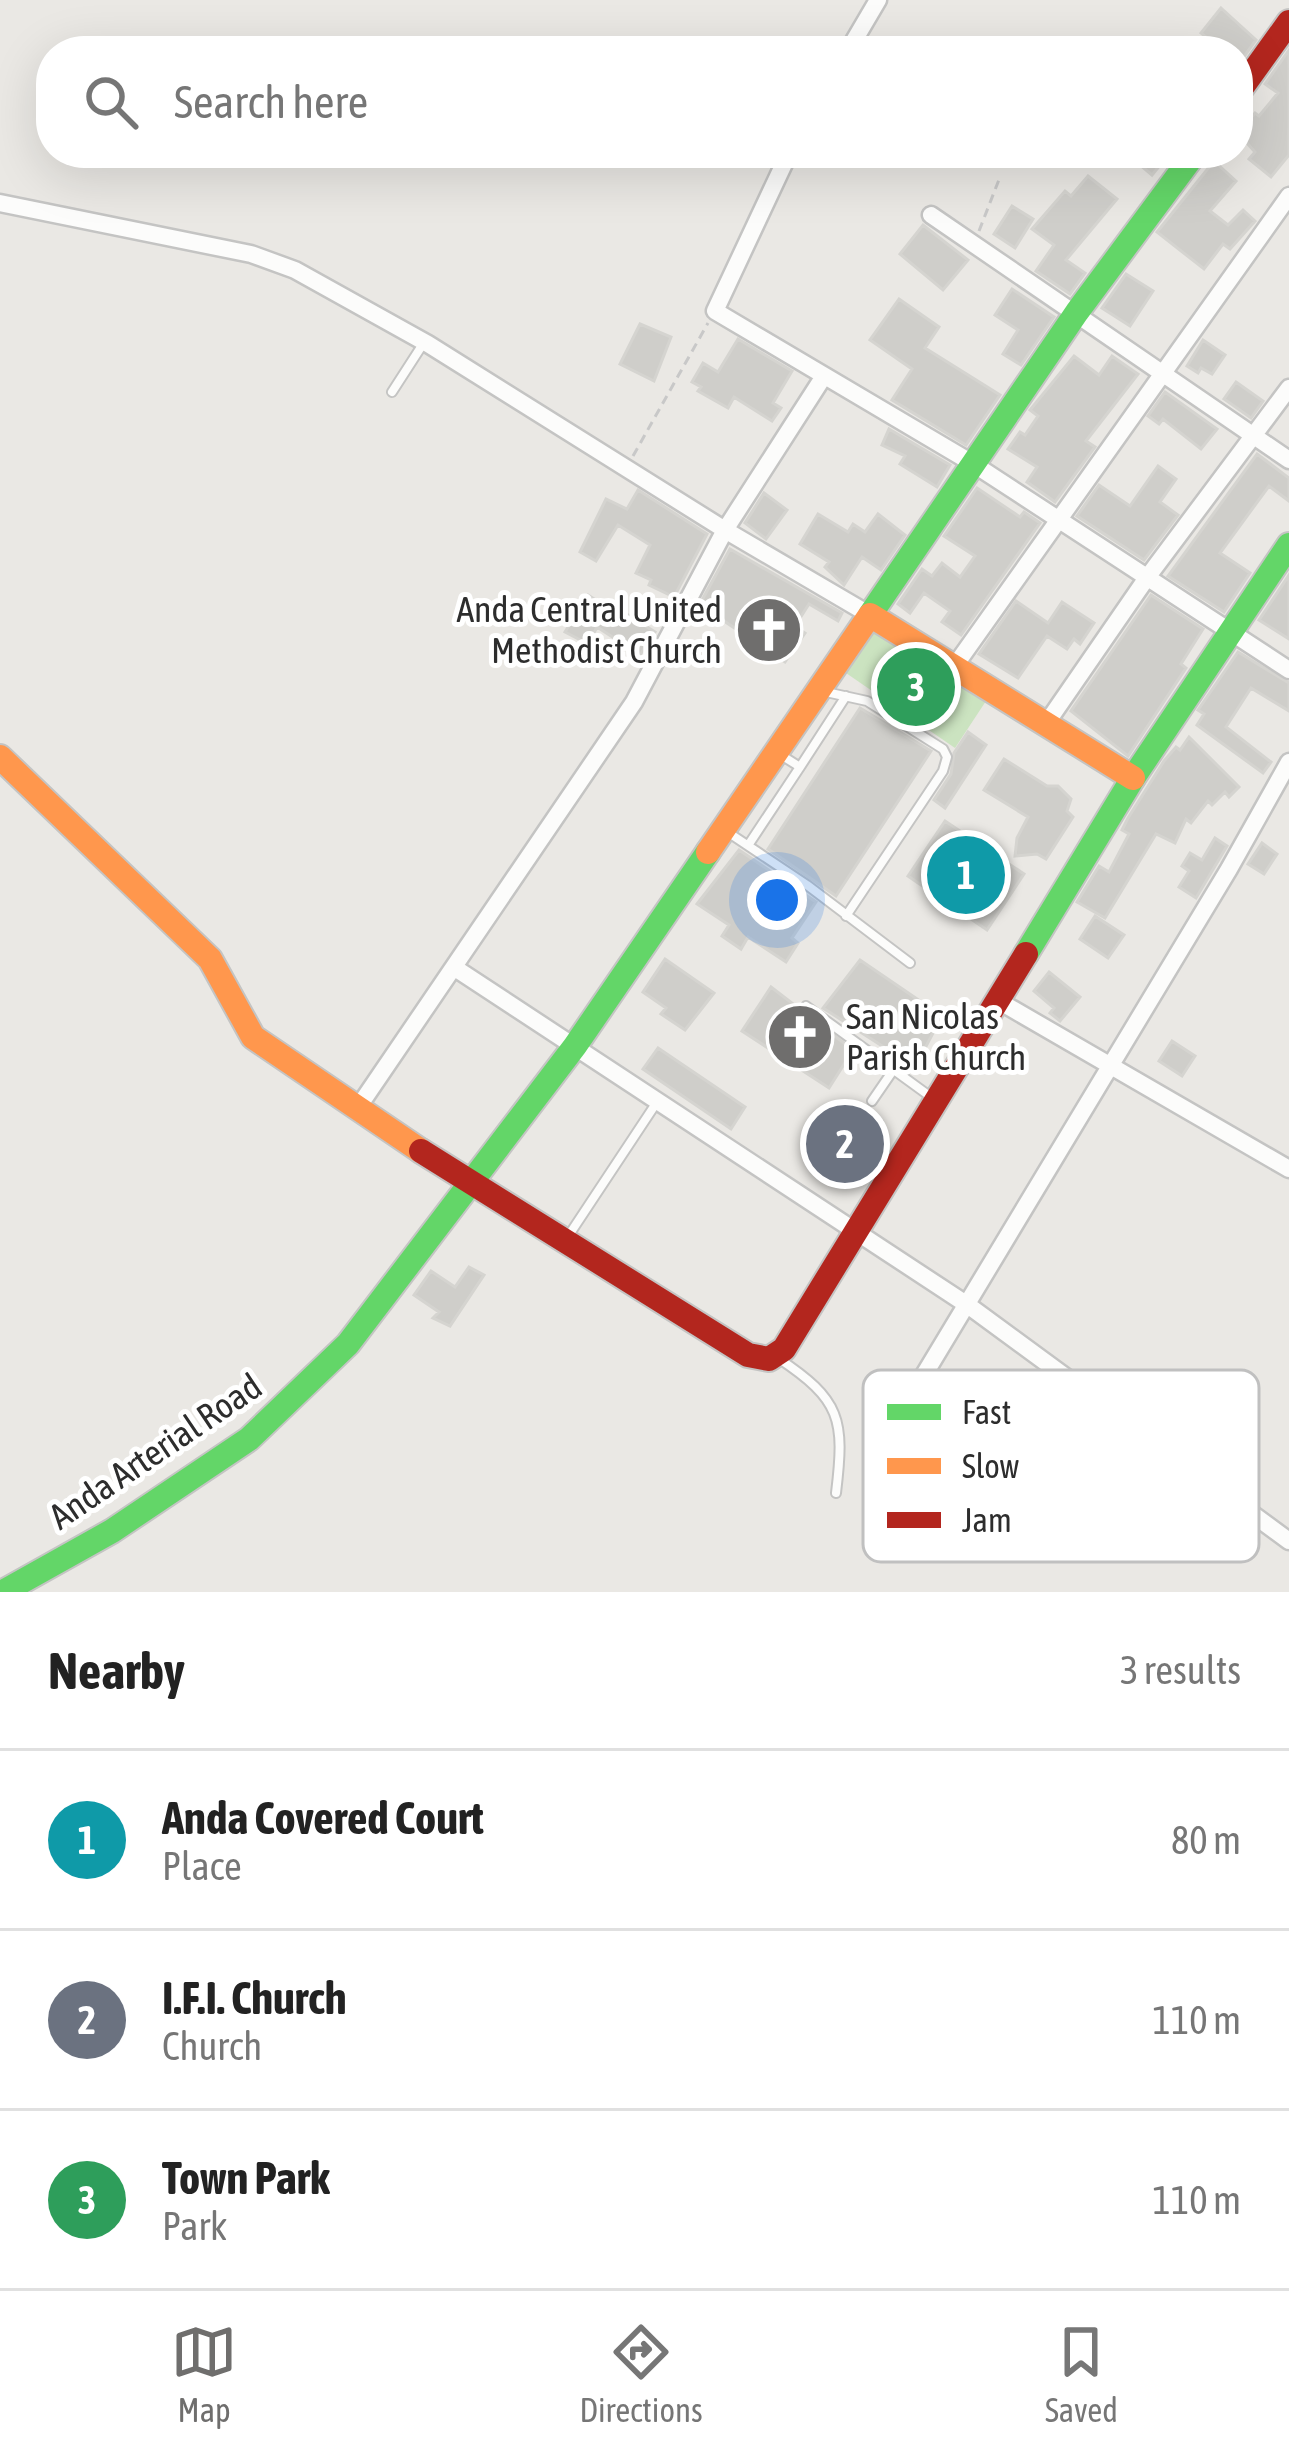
<!DOCTYPE html>
<style>
:root{--surface:#fff;--page:#f2f2f2;--text:#222;--muted:#767676;--line:#e0e0e0;--accent:#6f6e6d}
body{margin:0;font-family:"Asap Condensed",sans-serif;background:var(--page);color:var(--text)}
.you{position:absolute;left:777px;top:900px;width:42px;height:42px;margin:-30px;border:9px solid #fff;border-radius:50%;background:#1a73e8;box-shadow:0 0 0 18px #1a73e833}
.badge{display:grid;place-items:center;width:78px;height:78px;border-radius:50%;background:var(--accent);color:#fff;font-size:39px;font-weight:700}
.pin{position:absolute;translate:-50% -50%;border:6px solid #fff;box-shadow:0 3px 12px #0006}
.list{margin:0;padding:0;list-style:none}
h2{display:flex;justify-content:space-between;align-items:center;height:156px;margin:0;padding:0 48px;font-size:51px}
h2 small{font-size:39px;font-weight:400;color:var(--muted)}
.list li{display:grid;grid-template-columns:78px 1fr auto;gap:36px;align-items:center;box-sizing:border-box;height:180px;padding:0 48px;border-top:3px solid var(--line)}
.list b{display:block;font-size:45px;white-space:nowrap}
.list p{margin:0;font-size:39px;white-space:nowrap;color:var(--muted)}
.list em{font-size:39px;font-style:normal;color:var(--muted)}
.icon{flex:none;width:66px;height:66px;fill:none;stroke:currentColor;stroke-width:2;stroke-linecap:round;stroke-linejoin:round}
.map{position:relative;flex:none;width:1289px;height:1592px;overflow:hidden}
.search{position:absolute;background:var(--surface);box-shadow:0 12px 48px #0002;left:36px;right:36px;top:36px;height:132px;display:flex;align-items:center;gap:30px;box-sizing:border-box;padding:0 42px;border-radius:48px;color:var(--muted);font-size:45px}
.sheet{height:696px;background:var(--surface)}
nav{display:flex;justify-content:space-around;align-items:center;box-sizing:border-box;height:168px;border-top:3px solid var(--line);background:var(--surface);font-size:33px;color:var(--muted)}
nav a{display:grid;justify-items:center;gap:6px}
nav .on{color:var(--accent)}
.map>svg:first-child{display:block}
.green{fill:#cbe3c0}
.building{fill:#cfceca;stroke:#d5d4d0;stroke-width:3}
.lines{fill:none;stroke-linecap:round;stroke-linejoin:round}
.lane-casing{stroke:#c4c4c3;stroke-width:12}
.street-casing{stroke:#c4c4c3;stroke-width:21}
.fast-casing{stroke:#c4c4c3;stroke-width:28}
.slow-casing{stroke:#c4c4c3;stroke-width:28}
.jam-casing{stroke:#c4c4c3;stroke-width:28}
.path{stroke:#c8c8c8;stroke-width:3;stroke-dasharray:9 6;stroke-linecap:butt}
.lane{stroke:#fcfcfb;stroke-width:8}
.street{stroke:#fcfcfb;stroke-width:16}
.fast{stroke:#63d668;stroke-width:24}
.slow{stroke:#ff974d;stroke-width:24}
.jam{stroke:#b3261e;stroke-width:24}
.labels{text-anchor:middle;dominant-baseline:central;stroke-width:10;stroke-linejoin:round;paint-order:stroke}
.poi-label{font-size:36px;fill:#2d2d2d;stroke:#fff;text-anchor:end}
.street-label{font-size:36px;fill:#2d2d2d;stroke:#fff}
.key{fill:#fff;stroke:#c0c0c0;stroke-width:3}
.key-label{font-size:33px;fill:#2d2d2d}
</style>
<div class="map">
<svg width="1289" height="1592" viewBox="0 0 1289 1592">
<rect width="100%" height="100%" fill="#eae8e4"/>
<path class="green" d="M875,627L986,701L955,748L846,673Z"/>
<path class="building" d="M1221,8L1256,40L1238,65V51H1223L1201,33Z
M1289,50V155L1271,177L1249,159L1255,152L1238,133L1255,113L1259,116L1278,93L1265,84Z
M1126,153H1170L1152,175Z
M1214,161L1236,181L1210,211L1228,225L1243,210L1255,221L1230,249L1223,244L1204,269L1157,232Z
M1088,176L1117,199L1066,260L1085,273L1070,294L1036,271L1054,245L1032,229L1065,191L1071,196Z
M1012,206L1033,219L1015,248L994,234Z
M923,225L968,260L943,290L900,254Z
M1126,274L1153,291L1130,326L1102,308Z
M1012,289L1054,317L1021,365L1003,354L1018,330L995,315Z
M899,299L939,327L925,348L1000,395L966,445L892,400L912,369L870,340Z
M640,324L671,337L654,381L620,364Z
M738,339L792,371L773,403L781,408L772,421L734,397L728,408L698,391L701,387L692,382L703,363L718,372Z
M1203,340L1225,355L1212,374L1201,368L1198,373L1187,366Z
M1074,356L1099,375L1112,356L1138,374L1086,441L1095,447L1055,502L1027,482L1037,467L1008,449L1020,432L1025,435L1038,416L1030,410Z
M1236,382L1263,401L1251,418L1224,399Z
M1165,392L1217,429L1201,449L1163,419L1159,424L1148,416Z
M889,429L950,465L937,487L900,464L905,456L882,445Z
M1257,454L1289,478V501L1269,486L1220,553L1250,573L1224,612L1168,576Z
M1158,466L1176,479L1160,502L1178,515L1144,560L1077,516L1099,485L1130,506Z
M977,488L1020,517L1024,512L1040,523L961,635L942,622L950,611L924,593L910,613L898,604L922,569L932,576L942,563L960,577L975,556L944,536Z
M638,490L707,534L674,597L649,585L651,580L636,573L650,545L618,525L596,561L580,552L606,499L627,509Z
M764,493L787,510L766,539L745,523Z
M818,514L848,532L853,524L865,532L878,514L905,535L881,570L862,557L844,585L825,567L829,562L800,544Z
M730,549L842,613L838,621L809,604L795,626L805,633L785,662L715,615L711,622L695,613Z
M1289,575V639L1259,620Z
M588,595L622,617L625,613L655,632L640,655L597,627L588,644L565,632Z
M1151,595L1203,629L1181,664L1186,668L1128,756L1071,711Z
M1016,601L1048,623L1062,602L1094,623L1080,644L1074,639L1067,649L1047,636L1018,678L979,654Z
M1238,652L1289,683V711L1251,688L1226,727L1271,762L1263,773L1197,725L1204,714L1198,710Z
M860,708L931,751L836,896L768,849Z
M968,732L986,745L945,808L934,800L951,774L954,753Z
M1189,737L1239,787L1229,797L1225,792L1212,805L1208,801L1191,823L1186,819L1175,843L1156,834L1105,918L1077,902L1099,866L1109,872L1129,834L1122,830L1128,818L1164,761L1176,747L1180,750Z
M1004,759L1047,786H1058L1071,799L1067,811L1073,817L1046,859L1037,854L1015,856L1017,838L1028,817L984,790Z
M945,821L1024,874L987,930L908,876Z
M1215,838L1227,846L1196,898L1179,887L1189,871L1182,866L1190,853L1202,860Z
M1262,843L1277,854L1264,874L1248,864Z
M739,850L816,902L792,938L798,943L786,962L748,937L741,949L722,936L729,925L697,904Z
M1095,916L1124,935L1108,958L1080,939Z
M665,959L714,993L685,1030L661,1014L666,1008L643,992Z
M860,960L942,1016L915,1067L823,1008Z
M1049,972L1080,997L1060,1021L1050,1013L1054,1008L1034,991Z
M771,987L853,1050L829,1088L742,1031Z
M1172,1041L1195,1056L1182,1076L1159,1061Z
M658,1048L745,1107L731,1129L643,1069Z
M849,1101L882,1121L838,1186L810,1166Z
M469,1267L484,1275L450,1326L433,1318L439,1312L414,1295L431,1271L455,1287Z"/>
<g class="lines">
<defs>
<path id="lane" d="M392,392L423,344
M826,692L867,701L943,749L947,757L943,771L846,916
M800,767L846,696
M726,831L807,885L910,963
M749,844L800,767L778,753
M806,1006L931,1097
M872,1101L894,1069
M567,1238L657,1102
M778,1358C841,1400 845,1419 836,1493"/>
<path id="street" d="M848,51L878,0
M789,153L715,311L972,463L1289,670
M0,203L251,254L295,270L428,344L725,530L870,615
M931,215L1289,460
M954,667L1289,196
M1046,724L1146,579L1289,388
M455,968L969,1306L1289,1541
M997,1000L1289,1169
M357,1109L634,702L725,530L824,376
M924,1375L1229,869L1289,762"/>
<path id="fast" d="M870,615L1077,312L1195,153
M1026,954L1133,778L1289,545
M3,1592L112,1531L249,1439L348,1344L575,1046L708,852"/>
<path id="slow" d="M0,757L210,959L253,1037L421,1151
M708,852L870,615L1133,778"/>
<path id="jam" d="M1238,93L1289,22
M421,1151L748,1355L769,1359L784,1349L1026,954"/>
</defs>
<use href="#lane" class="lane-casing"/>
<use href="#street" class="street-casing"/>
<use href="#fast" class="fast-casing"/>
<use href="#slow" class="slow-casing"/>
<use href="#jam" class="jam-casing"/>
<path class="path" d="M979,231L1000,177
M633,456L708,323"/>
<use href="#lane" class="lane"/>
<use href="#street" class="street"/>
<use href="#fast" class="fast"/>
<use href="#slow" class="slow"/>
<use href="#jam" class="jam"/>
</g>
<defs>
<symbol id="church-disc" viewBox="-11 -11 22 22"><circle r="9.5" fill="#6f6e6d" stroke="#fff"/><path d="M-1.2-6h2.4v3.5h3.3v2.4h-3.3V6h-2.4V-.1h-3.3v-2.4h3.3Z" fill="#fff"/></symbol>
</defs>
<g fill-rule="evenodd">
<use href="#church-disc" x="731" y="592" width="76" height="76"/>
<use href="#church-disc" x="762" y="999" width="76" height="76"/>
</g>
<g class="labels">
<g class="poi-label">
<text x="722" y="609">Anda Central United<tspan x="722" dy="41">Methodist Church</tspan></text>
<text x="846" y="1016" text-anchor="start">San Nicolas<tspan x="846" dy="41">Parish Church</tspan></text>
</g>
<g class="street-label">
<text transform="translate(155 1451) rotate(-34)">Anda Arterial Road</text>
</g>
</g>
<rect x="863" y="1370" width="396" height="192" rx="18" class="key"/>
<rect x="887" y="1404" width="54" height="16" fill="#63d668"/>
<rect x="887" y="1458" width="54" height="16" fill="#ff974d"/>
<rect x="887" y="1512" width="54" height="16" fill="#b3261e"/>
<g class="key-label">
<text x="962" y="1424">Fast</text>
<text x="962" y="1478">Slow</text>
<text x="962" y="1532">Jam</text>
</g>
</svg>
<div class="you"></div>
<div class="pin badge" style="left:966px;top:875px;background:#0f9aa8">1</div>
<div class="pin badge" style="left:845px;top:1144px;background:#6b7280">2</div>
<div class="pin badge" style="left:916px;top:687px;background:#2e9e5b">3</div>
<div class="search"><svg class="icon" aria-label="search" viewBox="0 0 24 24"><circle cx="10" cy="10" r="6"/><path d="M15 15l6 6"/></svg>Search here</div>
</div>
<section class="sheet">
<h2>Nearby<small>3 results</small></h2>
<ul class="list">
<li><span class="badge" style="background:#0f9aa8">1</span><div><b>Anda Covered Court</b><p>Place</p></div><em>80 m</em></li>
<li><span class="badge" style="background:#6b7280">2</span><div><b>I.F.I. Church</b><p>Church</p></div><em>110 m</em></li>
<li><span class="badge" style="background:#2e9e5b">3</span><div><b>Town Park</b><p>Park</p></div><em>110 m</em></li>
</ul>
</section>
<nav>
<a class="on"><svg class="icon" aria-label="map" viewBox="0 0 24 24"><path d="M3 6l6-2 6 2 6-2v14l-6 2-6-2-6 2zM9 4v14M15 6v14"/></svg>Map</a>
<a><svg class="icon" aria-label="directions" viewBox="0 0 24 24"><path d="M12 3l9 9-9 9-9-9zM9 14v-3h6M13 9l2 2-2 2"/></svg>Directions</a>
<a><svg class="icon" aria-label="saved" viewBox="0 0 24 24"><path d="M7 4h10v16l-5-4-5 4z"/></svg>Saved</a>
</nav>
